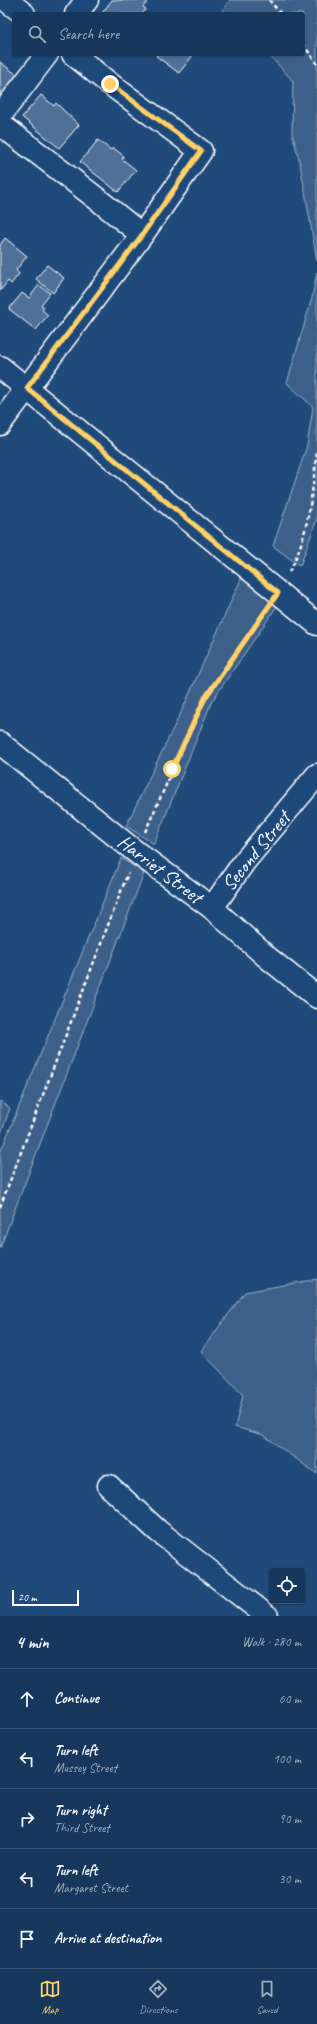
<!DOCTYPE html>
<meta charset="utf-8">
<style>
:root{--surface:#17385c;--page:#203f62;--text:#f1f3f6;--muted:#9eacbb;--line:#365272;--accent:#ffd166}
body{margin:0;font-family:Caveat,sans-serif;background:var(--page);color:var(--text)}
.controls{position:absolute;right:12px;bottom:12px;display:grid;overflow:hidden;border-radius:4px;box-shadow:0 1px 3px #0004}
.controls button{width:36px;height:36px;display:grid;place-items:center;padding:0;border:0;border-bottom:1px solid var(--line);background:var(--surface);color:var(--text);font:20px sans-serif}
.scale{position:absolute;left:12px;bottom:10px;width:67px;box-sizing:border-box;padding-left:4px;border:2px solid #fff;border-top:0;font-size:11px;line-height:14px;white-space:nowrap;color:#fff;-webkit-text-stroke:3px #1f4a7a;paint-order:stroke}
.stop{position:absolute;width:12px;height:12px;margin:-9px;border:3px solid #ffd166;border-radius:50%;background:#fff}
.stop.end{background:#ffd166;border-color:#fff;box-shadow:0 1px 4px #0008}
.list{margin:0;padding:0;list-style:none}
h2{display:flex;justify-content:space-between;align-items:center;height:52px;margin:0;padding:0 16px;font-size:17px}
h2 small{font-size:13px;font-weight:400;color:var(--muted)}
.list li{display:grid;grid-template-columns:26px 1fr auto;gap:12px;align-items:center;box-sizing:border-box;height:60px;padding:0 16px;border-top:1px solid var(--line)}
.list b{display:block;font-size:15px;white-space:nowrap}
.list p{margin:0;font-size:13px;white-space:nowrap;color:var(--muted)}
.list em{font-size:13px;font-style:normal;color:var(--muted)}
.icon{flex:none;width:22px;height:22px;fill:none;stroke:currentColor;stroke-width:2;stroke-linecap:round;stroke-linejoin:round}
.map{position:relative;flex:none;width:317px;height:1616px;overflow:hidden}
.search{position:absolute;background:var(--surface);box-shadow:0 1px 3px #0004;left:12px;right:12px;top:12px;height:44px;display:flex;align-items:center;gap:10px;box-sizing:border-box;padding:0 14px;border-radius:4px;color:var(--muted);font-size:15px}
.sheet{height:352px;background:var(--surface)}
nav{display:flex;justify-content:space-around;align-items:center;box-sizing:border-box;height:56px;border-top:1px solid var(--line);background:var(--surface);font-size:11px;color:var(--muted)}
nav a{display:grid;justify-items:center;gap:2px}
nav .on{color:var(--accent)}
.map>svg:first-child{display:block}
.green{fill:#3c618b;stroke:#9eb0c5}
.building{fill:#507197;stroke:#fff}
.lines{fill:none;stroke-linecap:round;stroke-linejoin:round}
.minor-casing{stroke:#fff;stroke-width:25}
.path{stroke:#fff;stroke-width:2.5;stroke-dasharray:4 3;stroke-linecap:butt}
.minor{stroke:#1f4a7a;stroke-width:22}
.route{stroke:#ffd166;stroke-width:5}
.labels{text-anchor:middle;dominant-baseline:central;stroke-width:3;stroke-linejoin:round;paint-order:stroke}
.street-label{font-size:20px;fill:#fff;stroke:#1f4a7a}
</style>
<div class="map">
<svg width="317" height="1616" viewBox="0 0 317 1616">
<rect width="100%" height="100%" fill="#1f4a7a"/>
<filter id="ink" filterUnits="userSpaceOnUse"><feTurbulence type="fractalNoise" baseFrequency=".025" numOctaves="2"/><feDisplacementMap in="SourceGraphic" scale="8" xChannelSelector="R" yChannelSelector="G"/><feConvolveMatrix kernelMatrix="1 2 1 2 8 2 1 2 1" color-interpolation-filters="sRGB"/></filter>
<g filter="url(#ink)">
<path class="green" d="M230,0H317V261L300,163L292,133L293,81L268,54H303V14H220Z
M317,272V519L300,566L273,546L307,446L313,407L287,383L312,298Z
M242,577L277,606L212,701L154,844L126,826L183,708Z
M121,858L144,873L0,1248V1153Z
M0,1101L10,1108L0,1136Z
M317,1279V1474L263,1435L235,1427L243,1395L201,1351L245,1292Z"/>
<path class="building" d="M112,0H149L143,7L146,9L142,14H103L102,13Z
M158,54H194L179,73L156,56Z
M0,62L21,78L0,104Z
M41,95L54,106L56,103L79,125L59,148L22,117Z
M98,140L111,150L113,148L124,156L122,159L136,170L118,192L80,162Z
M5,238L27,256L16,270L19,274L11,284L8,281L0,291V245Z
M47,265L64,278L53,293L36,279Z
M39,285L50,293L41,305L44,307L42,310L48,315L36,330L9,309L22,293L29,298Z"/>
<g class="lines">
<defs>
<path id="minor" d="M6,0L24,14
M76,14L87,0
M0,116L47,54
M0,124L96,198L142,235
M0,367L317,624
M0,424L142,235L201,151L110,84L73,54
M0,743L136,852L212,908L268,958L317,997
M212,908L244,862L317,775
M109,1486L158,1531L267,1616"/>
</defs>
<use href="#minor" class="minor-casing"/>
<path class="path" d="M269,0L281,14
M303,44L317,64
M289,572C309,536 312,492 317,451
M145,832L205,698L266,611
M0,1207L128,873"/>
<use href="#minor" class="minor"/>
</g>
</g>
<g class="lines" filter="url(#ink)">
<path class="route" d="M110,84L201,151L142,235L27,388L278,593L205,698L172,769"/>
</g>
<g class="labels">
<g class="street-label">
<text transform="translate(256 851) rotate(-51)">Second Street</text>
<text transform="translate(160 869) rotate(37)">Harriet Street</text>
</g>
</g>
</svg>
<div class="controls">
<button><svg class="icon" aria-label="locate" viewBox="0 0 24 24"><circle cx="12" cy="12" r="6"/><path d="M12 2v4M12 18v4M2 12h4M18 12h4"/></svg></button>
</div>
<div class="scale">20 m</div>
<div class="stop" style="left:172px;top:769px"></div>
<div class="stop end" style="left:110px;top:84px"></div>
<div class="search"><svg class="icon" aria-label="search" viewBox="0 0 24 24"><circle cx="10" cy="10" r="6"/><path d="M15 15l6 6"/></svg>Search here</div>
</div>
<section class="sheet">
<h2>4 min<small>Walk · 280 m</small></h2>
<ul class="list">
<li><svg class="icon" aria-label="ahead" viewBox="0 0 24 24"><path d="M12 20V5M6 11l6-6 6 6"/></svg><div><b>Continue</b></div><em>60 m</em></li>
<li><svg class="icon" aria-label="left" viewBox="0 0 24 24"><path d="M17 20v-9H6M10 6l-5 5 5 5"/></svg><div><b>Turn left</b><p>Mussey Street</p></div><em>100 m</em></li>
<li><svg class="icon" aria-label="right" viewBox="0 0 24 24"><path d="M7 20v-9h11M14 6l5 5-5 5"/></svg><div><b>Turn right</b><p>Third Street</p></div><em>90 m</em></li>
<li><svg class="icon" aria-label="left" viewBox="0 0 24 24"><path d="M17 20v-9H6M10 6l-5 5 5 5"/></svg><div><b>Turn left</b><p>Margaret Street</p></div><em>30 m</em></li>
<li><svg class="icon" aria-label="arrive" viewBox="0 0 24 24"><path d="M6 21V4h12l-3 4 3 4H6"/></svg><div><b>Arrive at destination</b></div></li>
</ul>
</section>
<nav>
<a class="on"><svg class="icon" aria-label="map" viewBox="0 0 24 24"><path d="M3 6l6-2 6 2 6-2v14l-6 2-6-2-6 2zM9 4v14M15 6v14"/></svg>Map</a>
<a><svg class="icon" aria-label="directions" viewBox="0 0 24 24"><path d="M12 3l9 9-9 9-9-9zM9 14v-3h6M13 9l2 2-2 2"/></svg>Directions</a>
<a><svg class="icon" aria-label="saved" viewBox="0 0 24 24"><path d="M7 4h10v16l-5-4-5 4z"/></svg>Saved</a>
</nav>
